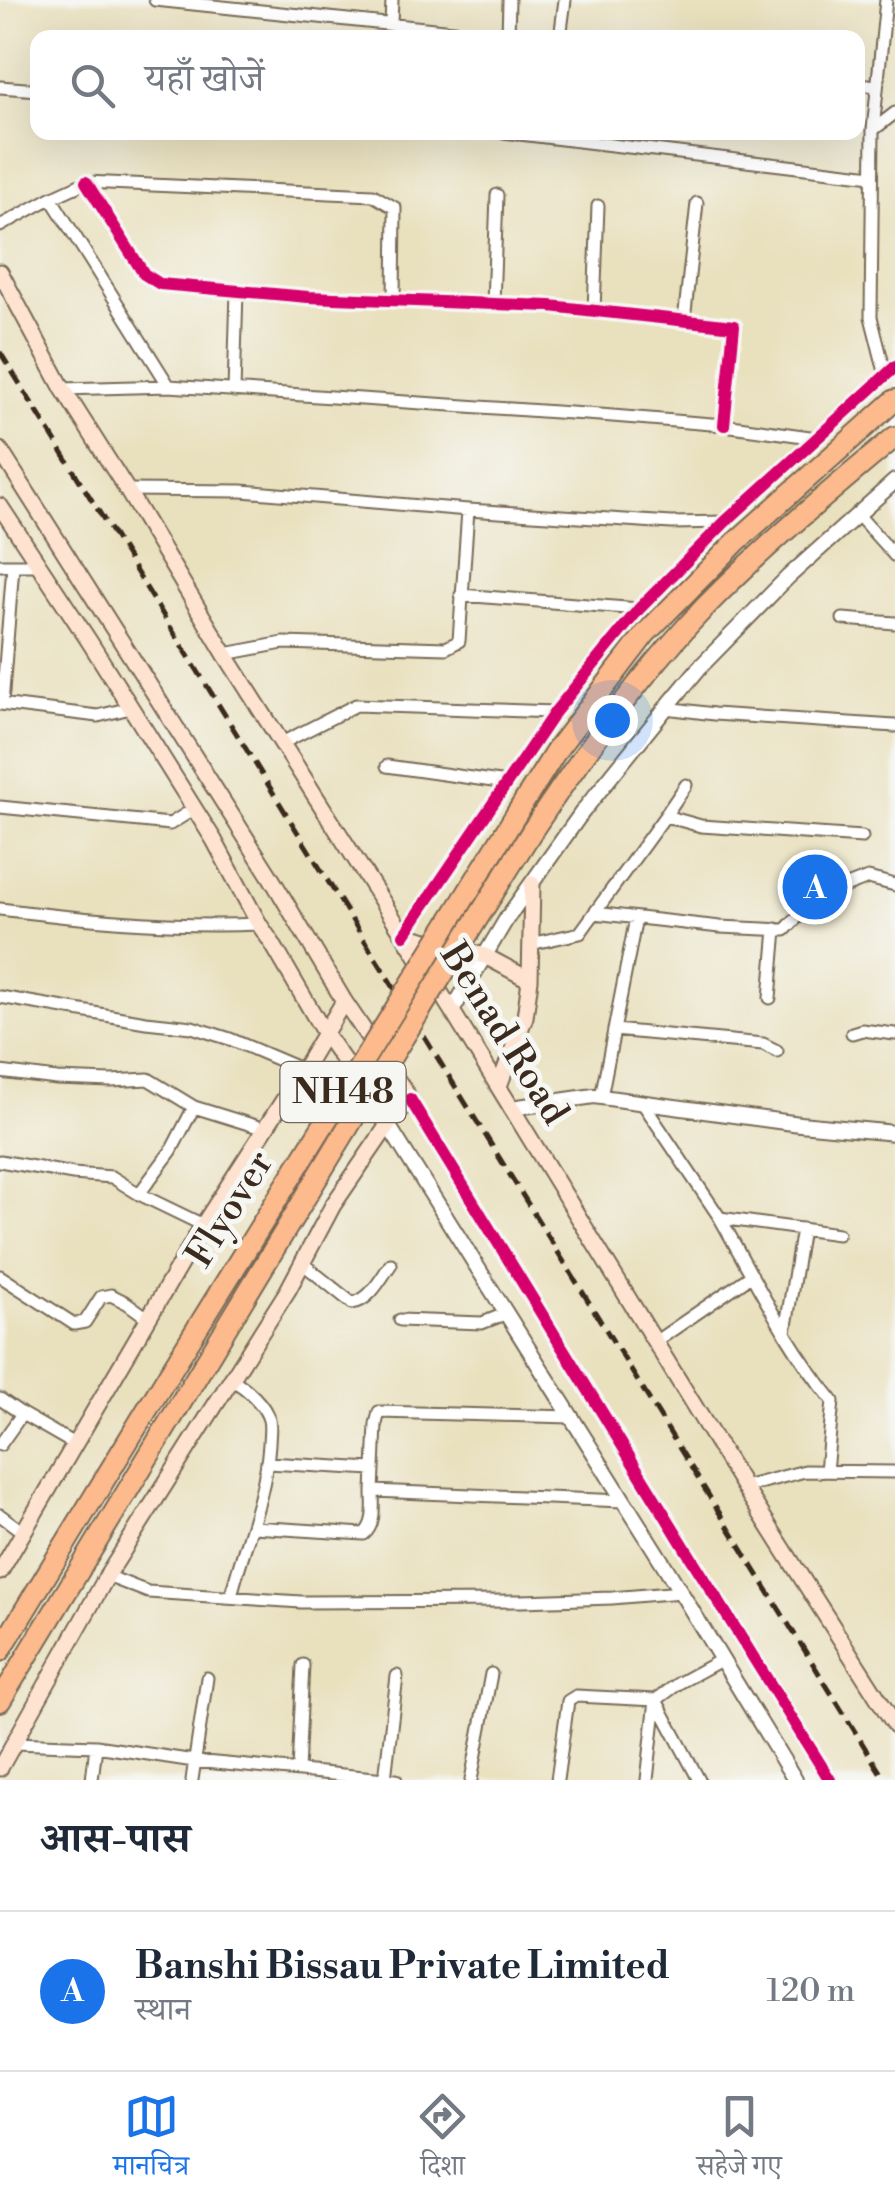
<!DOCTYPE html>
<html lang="hi">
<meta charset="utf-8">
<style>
:root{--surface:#fff;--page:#f6f6f7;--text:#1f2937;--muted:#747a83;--line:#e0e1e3;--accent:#1a73e8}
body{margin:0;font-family:"Libre Bodoni","Noto Serif Devanagari",serif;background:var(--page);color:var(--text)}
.you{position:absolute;left:612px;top:720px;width:35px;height:35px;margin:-25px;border:8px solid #fff;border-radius:50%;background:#1a73e8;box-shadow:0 0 0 15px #1a73e833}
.badge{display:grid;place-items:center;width:65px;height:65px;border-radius:50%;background:var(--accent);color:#fff;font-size:32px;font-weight:700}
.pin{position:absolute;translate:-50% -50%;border:5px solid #fff;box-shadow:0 2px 10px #0006}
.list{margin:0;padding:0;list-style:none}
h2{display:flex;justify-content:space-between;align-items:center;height:130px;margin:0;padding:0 40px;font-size:42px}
h2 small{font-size:32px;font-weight:400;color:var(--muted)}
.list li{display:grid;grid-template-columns:65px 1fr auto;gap:30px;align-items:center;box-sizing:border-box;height:160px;padding:0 40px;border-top:2px solid var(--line)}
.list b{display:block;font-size:38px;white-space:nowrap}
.list p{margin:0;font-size:32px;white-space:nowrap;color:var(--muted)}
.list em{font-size:32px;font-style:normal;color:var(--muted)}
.icon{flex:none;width:55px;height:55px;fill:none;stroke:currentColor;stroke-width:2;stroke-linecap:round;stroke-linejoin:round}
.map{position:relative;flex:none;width:895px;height:1780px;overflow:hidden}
.search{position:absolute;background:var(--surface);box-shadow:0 10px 40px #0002;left:30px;right:30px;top:30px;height:110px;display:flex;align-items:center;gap:25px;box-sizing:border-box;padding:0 35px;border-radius:20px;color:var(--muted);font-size:38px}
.sheet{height:290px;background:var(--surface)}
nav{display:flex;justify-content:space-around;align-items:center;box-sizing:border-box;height:140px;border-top:2px solid var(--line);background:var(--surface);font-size:28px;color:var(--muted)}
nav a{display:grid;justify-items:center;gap:5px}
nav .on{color:var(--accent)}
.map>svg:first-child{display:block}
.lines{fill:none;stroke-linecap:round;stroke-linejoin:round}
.minor-casing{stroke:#786a56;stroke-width:15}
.tertiary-casing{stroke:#786a56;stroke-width:18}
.secondary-casing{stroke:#786a56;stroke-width:19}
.trunk-casing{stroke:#786a56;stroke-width:24}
.minor{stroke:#fff;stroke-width:11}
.tertiary{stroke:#fff;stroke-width:14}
.secondary{stroke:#fee3d1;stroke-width:15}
.trunk{stroke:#fcba8d;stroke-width:20}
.rail{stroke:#3b2a1e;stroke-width:5;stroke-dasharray:15 8;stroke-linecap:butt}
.trunk-bridge-casing{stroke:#786a56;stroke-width:24;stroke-linecap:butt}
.trunk-bridge{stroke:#fcba8d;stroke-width:20}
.cycleway-casing{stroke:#f6f6f2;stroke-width:19}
.cycleway{stroke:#d6006c;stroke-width:12}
.labels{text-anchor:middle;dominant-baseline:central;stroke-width:10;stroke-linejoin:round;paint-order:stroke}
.shield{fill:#f6f6f2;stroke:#73675e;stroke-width:2.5}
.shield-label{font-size:35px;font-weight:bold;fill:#3b2a1e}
.street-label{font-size:38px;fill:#3b2a1e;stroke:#f6f6f2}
</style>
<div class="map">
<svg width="895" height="1780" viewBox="0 0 895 1780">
<rect width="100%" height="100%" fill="#f6f6f2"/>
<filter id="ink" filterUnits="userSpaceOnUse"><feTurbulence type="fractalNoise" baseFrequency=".01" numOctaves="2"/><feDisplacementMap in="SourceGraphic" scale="20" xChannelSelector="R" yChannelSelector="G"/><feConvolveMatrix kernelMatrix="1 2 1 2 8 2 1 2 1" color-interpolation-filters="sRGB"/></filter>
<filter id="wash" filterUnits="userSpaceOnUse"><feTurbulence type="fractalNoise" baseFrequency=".0048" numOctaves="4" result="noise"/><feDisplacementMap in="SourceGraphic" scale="40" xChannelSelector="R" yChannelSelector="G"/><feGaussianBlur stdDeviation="2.25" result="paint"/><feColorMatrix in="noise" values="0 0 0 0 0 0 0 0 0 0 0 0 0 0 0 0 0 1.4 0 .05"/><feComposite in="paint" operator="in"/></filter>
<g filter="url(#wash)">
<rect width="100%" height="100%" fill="#e9e0bd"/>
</g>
<g filter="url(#ink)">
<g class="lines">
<defs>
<path id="minor" d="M155,0L521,38
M886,0L873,130L871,317L886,376
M391,24L392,0
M508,36L509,0
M560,38L565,0
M858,84L877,86
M0,87L38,90
M873,130L895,113
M503,132L872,176
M86,182L144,274L160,284L308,297L550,306L734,326L724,425
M51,198L169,386
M0,226L51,198L86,182L373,195L395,208L394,300
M493,304L497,195
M594,311L598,206
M684,321L697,203
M63,389L169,386L600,415L724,425L817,438
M234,391L237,291
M127,490L242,491L468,510L672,523L725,522
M858,515L895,556
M0,565H38
M461,595L639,609
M843,619L895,623
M225,654L283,643L446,648L459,641L468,510
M0,704L98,716L130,708
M2,704L13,566
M666,708L714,714L895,726
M282,743L356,705L555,712
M387,766L507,783
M0,807L170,824L194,809
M665,816L686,785
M0,909C85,920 173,928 259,924
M594,913L720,927L785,930L816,898L868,878L895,885
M530,944L580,933L665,816L701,826L862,837
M0,997L146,1022L192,1027L230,1039L303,1070
M770,998L776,929
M614,1030L763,1044L777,1051
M852,1033L862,1030L895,1034
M0,1072L57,1079L111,1081L148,1079L194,1107L265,1129
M601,1097L636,918
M642,1102L720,1218L838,1234
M0,1161L73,1174L112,1177L139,1194L203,1225
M139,1194L171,1151L194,1107
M720,1218C755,1280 787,1346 833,1401L826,1471
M302,1263L352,1303C370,1301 381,1278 391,1264
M0,1276L74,1324L85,1322L101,1297L111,1295L127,1303L149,1319
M400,1320L482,1323L505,1314
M785,1332L802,1229
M655,1342L752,1275
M0,1399L22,1414
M571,1417L379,1412L376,1424L373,1491L624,1501
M0,1445L22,1414L76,1445
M268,1463L373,1469
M744,1487L805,1471L895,1472
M0,1515L23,1532
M253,1527L364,1534C376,1524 373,1505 373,1491
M107,1576L148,1592L301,1602L522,1601L612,1598L681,1592
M231,1596C244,1543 265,1500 269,1444C269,1436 271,1427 269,1420C265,1405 246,1387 232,1380
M656,1700L699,1780
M13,1743L96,1746L194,1761L396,1780
M298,1771L303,1665
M385,1779L397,1676
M92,1780L96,1746
M192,1780L207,1678
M471,1780L491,1674
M557,1780L568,1701L576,1696L656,1700L679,1683L721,1660
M647,1780L656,1700"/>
<path id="tertiary" d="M404,935L555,712L639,609L725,522L895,367
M452,1011L507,918L583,811L666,708L700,667L788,577L895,481
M410,1099L690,1556L830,1780
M511,1108L594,1096L800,1124L895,1133
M388,1125L666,1568L795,1780"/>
<path id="secondary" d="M0,272L63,389L127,490L225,654L452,1011L744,1487L895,1725
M0,450L270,876L344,1001L410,1099L388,1125L333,1205L288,1290L107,1576L0,1768
M0,506L89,641L214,840L259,924L272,943L325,1034L388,1125
M404,935L485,956L530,980
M499,1086L525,1017L530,980L532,884
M0,1572L203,1225L303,1070L344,1001"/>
<path id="trunk" d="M517,813L558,748L646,633L737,541L895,400
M532,831C584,752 641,674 706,606C765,546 830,491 895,437
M0,1651L170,1372
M0,1701L191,1386"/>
</defs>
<use href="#minor" class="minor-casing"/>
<use href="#tertiary" class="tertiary-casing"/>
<use href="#secondary" class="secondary-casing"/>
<use href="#trunk" class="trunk-casing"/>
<use href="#minor" class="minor"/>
<use href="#tertiary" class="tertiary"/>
<use href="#secondary" class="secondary"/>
<use href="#trunk" class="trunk"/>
<path class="rail" d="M0,352L885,1780"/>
<defs>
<path id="trunk-bridge" d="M170,1372L517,813
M191,1386L365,1099L532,831"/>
</defs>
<use href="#trunk-bridge" class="trunk-bridge-casing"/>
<use href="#trunk-bridge" class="trunk-bridge"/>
<defs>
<path id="cycleway" d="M86,182L144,274L160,284L308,297L550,306L734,326L724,425
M404,935L555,712L639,609L725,522L895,367
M410,1099L690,1556L830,1780"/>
</defs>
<use href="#cycleway" class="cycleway-casing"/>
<use href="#cycleway" class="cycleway"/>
</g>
</g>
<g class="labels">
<rect class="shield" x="280.5" y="1062" width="125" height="60" rx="8"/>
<g class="shield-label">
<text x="343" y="1092">NH48</text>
</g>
<g class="street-label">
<text transform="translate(504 1034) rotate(58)">Benad Road</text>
<text transform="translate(230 1209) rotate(-58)">Flyover</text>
</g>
</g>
</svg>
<div class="you"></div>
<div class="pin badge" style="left:815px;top:887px">A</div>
<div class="search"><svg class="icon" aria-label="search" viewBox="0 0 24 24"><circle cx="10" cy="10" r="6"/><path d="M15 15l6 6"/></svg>यहाँ खोजें</div>
</div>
<section class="sheet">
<h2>आस-पास<small></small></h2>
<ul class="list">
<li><span class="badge">A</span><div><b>Banshi Bissau Private Limited</b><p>स्थान</p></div><em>120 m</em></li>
</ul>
</section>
<nav>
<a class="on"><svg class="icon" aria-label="map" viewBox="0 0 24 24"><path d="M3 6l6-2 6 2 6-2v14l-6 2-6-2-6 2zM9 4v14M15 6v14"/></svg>मानचित्र</a>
<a><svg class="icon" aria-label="directions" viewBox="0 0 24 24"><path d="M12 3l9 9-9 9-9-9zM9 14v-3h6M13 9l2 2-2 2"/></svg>दिशा</a>
<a><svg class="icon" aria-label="saved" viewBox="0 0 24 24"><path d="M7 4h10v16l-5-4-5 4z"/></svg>सहेजे गए</a>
</nav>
